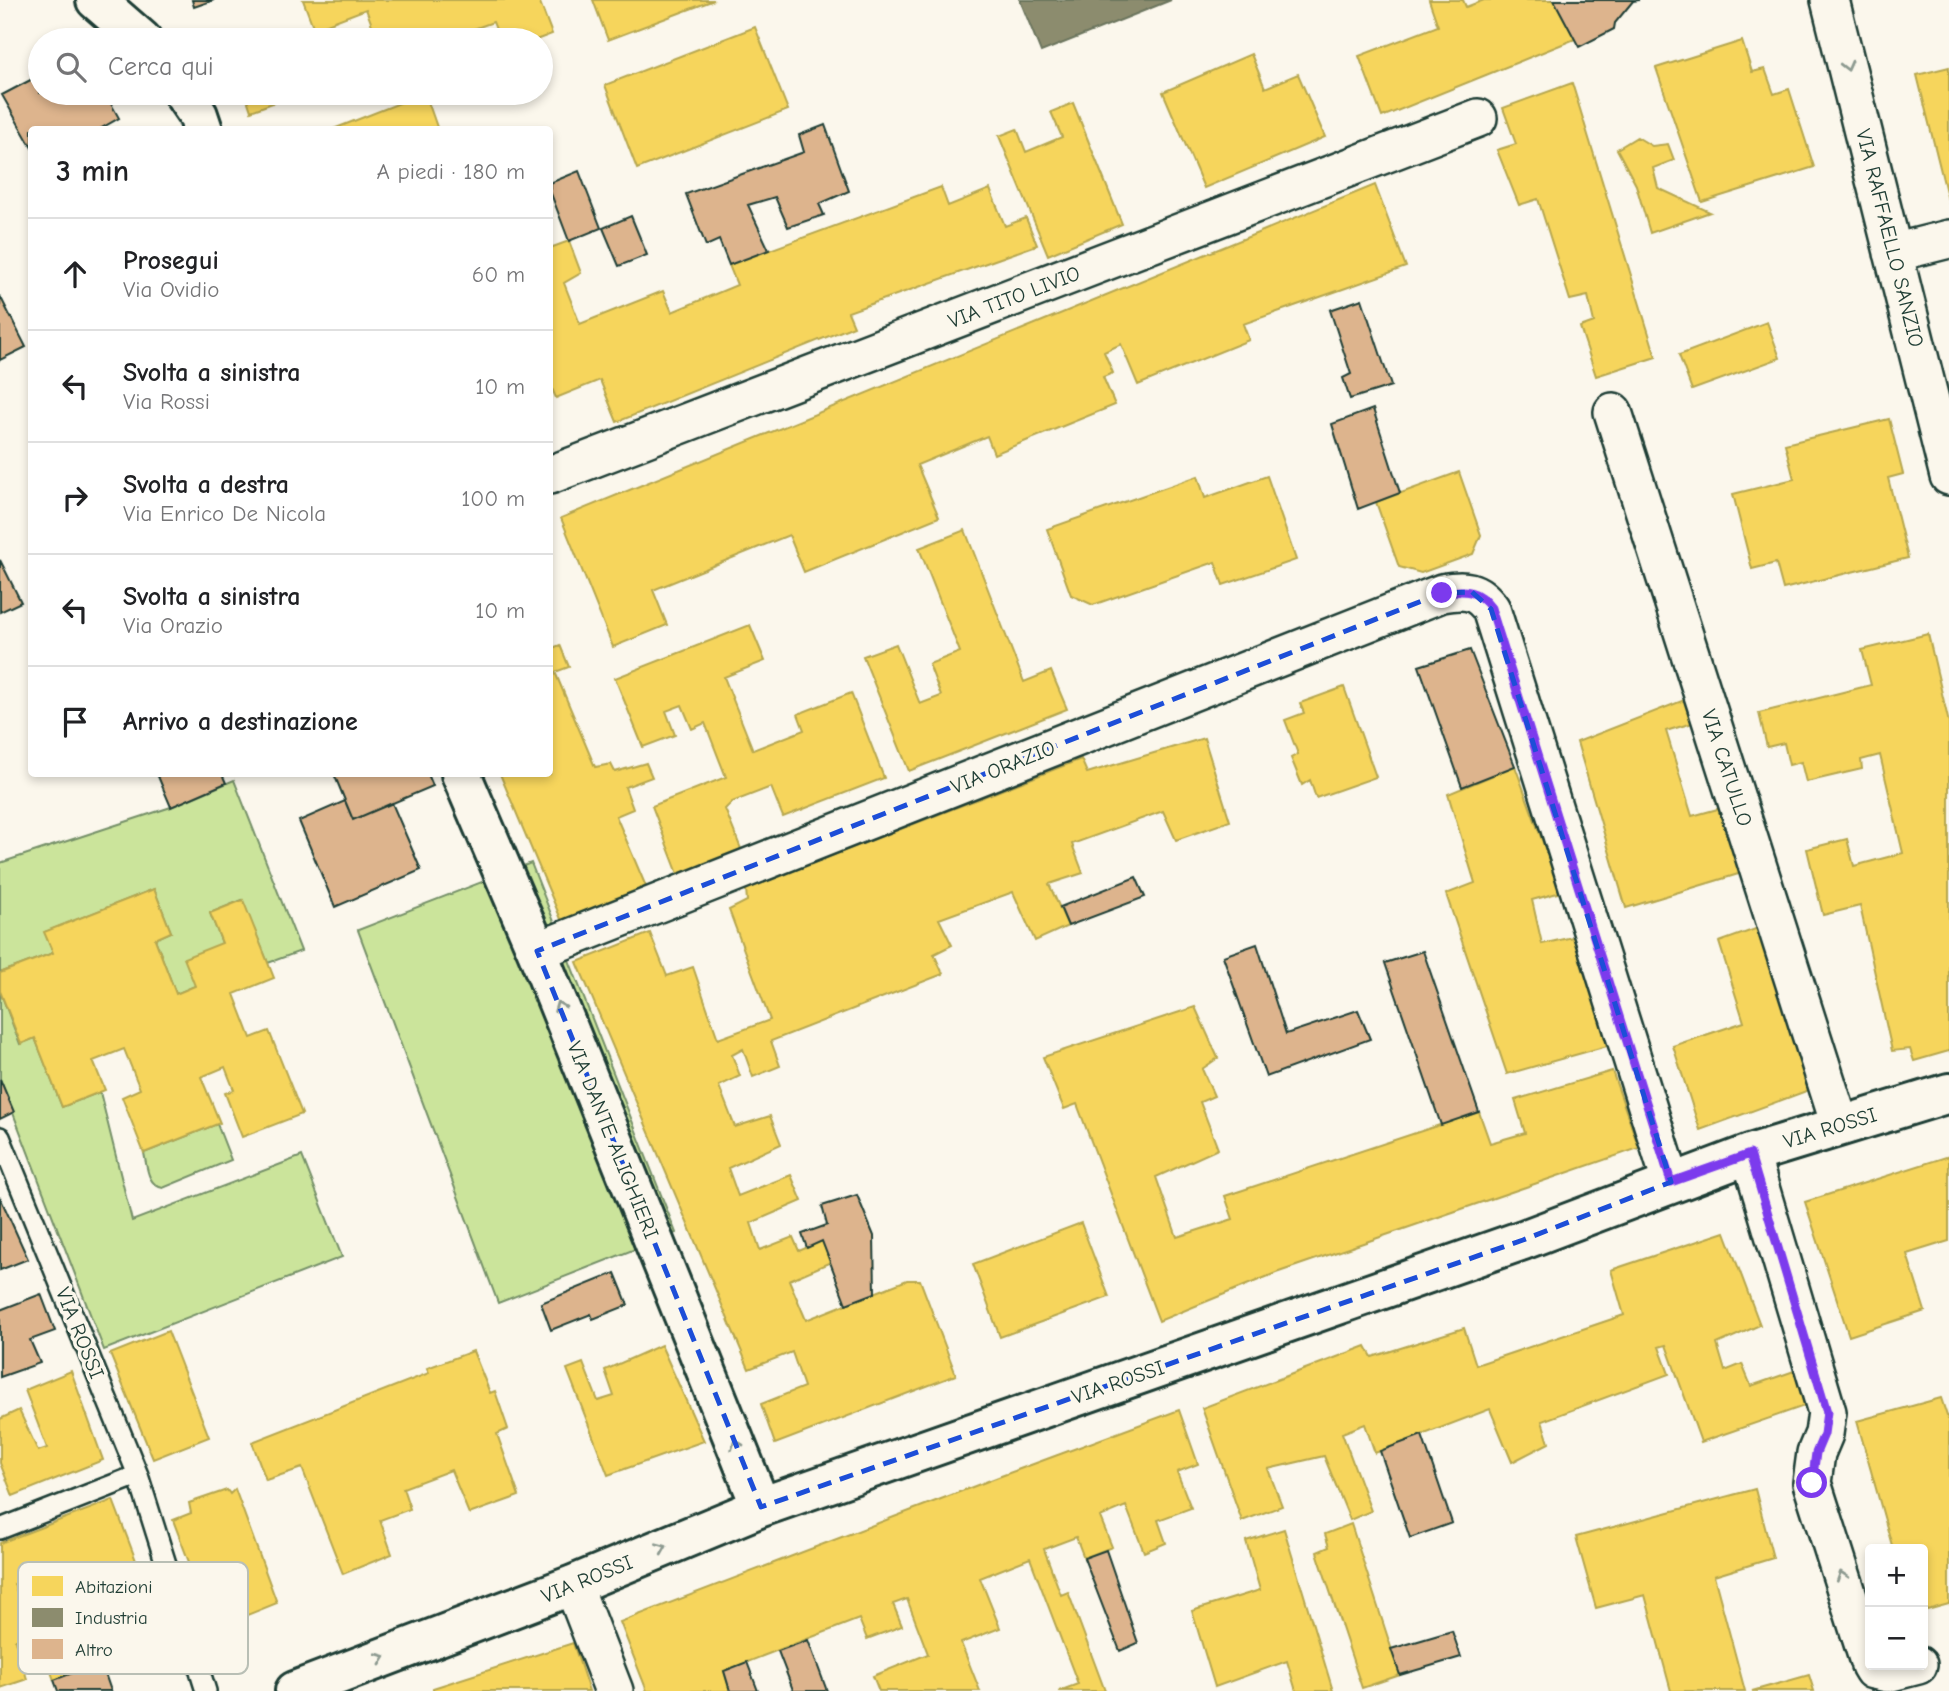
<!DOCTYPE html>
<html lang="it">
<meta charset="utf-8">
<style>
:root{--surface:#fff;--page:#f2f2f2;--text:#202124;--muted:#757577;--line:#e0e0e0}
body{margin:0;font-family:"Comic Neue",sans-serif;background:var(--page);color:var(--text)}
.controls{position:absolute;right:21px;bottom:21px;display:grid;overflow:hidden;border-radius:7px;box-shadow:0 4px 10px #0003}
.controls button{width:63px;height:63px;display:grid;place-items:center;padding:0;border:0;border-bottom:2px solid var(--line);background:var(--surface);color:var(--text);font:35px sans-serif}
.stop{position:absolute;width:21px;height:21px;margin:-16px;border:5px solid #7c3aed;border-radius:50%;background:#fff}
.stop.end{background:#7c3aed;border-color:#fff;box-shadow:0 2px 7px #0008}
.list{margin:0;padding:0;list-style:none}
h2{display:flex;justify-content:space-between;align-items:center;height:91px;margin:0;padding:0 28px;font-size:30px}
h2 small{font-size:23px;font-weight:400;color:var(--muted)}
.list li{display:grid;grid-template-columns:46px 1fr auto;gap:21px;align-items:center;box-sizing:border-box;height:112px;padding:0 28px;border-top:2px solid var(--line)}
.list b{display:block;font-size:26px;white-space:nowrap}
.list p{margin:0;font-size:23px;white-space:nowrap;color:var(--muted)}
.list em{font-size:23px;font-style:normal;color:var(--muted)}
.icon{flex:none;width:38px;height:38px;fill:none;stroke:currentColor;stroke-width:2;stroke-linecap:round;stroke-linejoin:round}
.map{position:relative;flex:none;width:1949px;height:1691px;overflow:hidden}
.search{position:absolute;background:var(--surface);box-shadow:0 4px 10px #0003;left:28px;top:28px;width:525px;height:77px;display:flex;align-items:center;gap:18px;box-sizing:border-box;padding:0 24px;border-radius:38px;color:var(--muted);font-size:26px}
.panel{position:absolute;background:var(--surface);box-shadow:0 4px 10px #0003;left:28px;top:126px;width:525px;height:651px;border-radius:7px}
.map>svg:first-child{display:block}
.green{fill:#cbe49b;stroke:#759068;stroke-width:2}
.homes{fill:#f6d55c;stroke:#b6a750;stroke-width:2}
.industry{fill:#8c8c6e;stroke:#6b745d;stroke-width:2}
.building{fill:#ddb48d;stroke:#1f3d34;stroke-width:2}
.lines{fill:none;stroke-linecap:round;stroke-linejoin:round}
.lane-casing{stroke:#1f3d34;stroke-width:24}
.street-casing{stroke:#1f3d34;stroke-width:42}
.secondary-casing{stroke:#1f3d34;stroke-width:44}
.lane{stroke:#fbf7ec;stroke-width:19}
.street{stroke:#fbf7ec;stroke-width:37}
.secondary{stroke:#fbf7ec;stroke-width:38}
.oneway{stroke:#8d9a90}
.route{stroke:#7c3aed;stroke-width:9}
.marked{fill:none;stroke:#1d4ed8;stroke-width:5;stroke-dasharray:14 9;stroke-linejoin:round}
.labels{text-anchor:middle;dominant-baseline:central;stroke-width:7;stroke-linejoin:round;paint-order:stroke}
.street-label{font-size:21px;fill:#1f3d34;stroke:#fbf7ec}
.key{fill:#fbf7ec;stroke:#b9bfb5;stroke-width:2}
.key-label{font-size:19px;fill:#1f3d34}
</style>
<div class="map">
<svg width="1949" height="1691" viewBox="0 0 1949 1691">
<rect width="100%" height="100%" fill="#fbf7ec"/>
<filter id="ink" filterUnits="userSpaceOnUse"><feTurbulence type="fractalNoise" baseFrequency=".0143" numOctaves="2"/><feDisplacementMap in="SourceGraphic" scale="14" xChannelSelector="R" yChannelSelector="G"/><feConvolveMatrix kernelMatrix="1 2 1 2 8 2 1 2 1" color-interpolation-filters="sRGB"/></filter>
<g filter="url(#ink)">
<path class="green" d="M234,780L301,951L268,963L242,900L210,913L222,943L195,986L176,994L155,939L171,932L154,889L45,932L53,953L0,973V863L171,807Z
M531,863L676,1233L498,1303L358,930Z
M0,991L20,1044L35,1038L62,1107L100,1092L132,1221L302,1156L342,1257L104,1350L0,1079Z
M217,1124L231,1160L163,1188C147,1185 147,1166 144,1153Z"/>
<path class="homes" d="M303,0H539L552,34L536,40H500L493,22L443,40H339L373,28L366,9L314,29Z
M593,0H714L608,40Z
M1429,0H1463L1466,7L1484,0H1554L1575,39L1382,117L1359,56L1438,26Z
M755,27L788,110L637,169L605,85Z
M1742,41L1752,72L1765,69L1774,94L1789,89L1814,167L1702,202L1656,68Z
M1251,54L1265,88L1298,74L1325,137L1204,188L1163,92Z
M1949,67V204L1917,75Z
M1572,83L1656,357L1596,376L1580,327L1594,322L1588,296L1570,300L1538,199L1519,205L1497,150L1516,144L1503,108Z
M245,93H300L251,111Z
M425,93L438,130H331Z
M1073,103L1122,224L1048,255L999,136L1017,129L1026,152L1062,137L1051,112Z
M1637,137L1652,146L1668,144L1674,160L1653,168L1658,188L1710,212L1650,233L1636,185L1617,149Z
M1375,185L1406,267L1243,324L1249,340L1138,385L1121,344L1104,352L1113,373L1103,377L1115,405L994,454L987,436L917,465L939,517L804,572L789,535L653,590L667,625L613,647L561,518Z
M941,187L948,206L990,189L1005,226L1026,218L1037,245L848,312L854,326L617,422L600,380L556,398L550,384V248L569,241L581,273L564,283L580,324L663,291L672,312L737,285L729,265Z
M1767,322L1780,358L1692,390L1679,355Z
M1889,419L1903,474L1888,478L1908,558L1783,589L1776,563L1752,569L1733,494L1794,479L1785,444Z
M1459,472L1481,535L1473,554L1421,573L1399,567L1376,502Z
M1198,476L1205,498L1267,476L1296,560L1223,585L1215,562L1093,605L1071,595L1047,529Z
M965,530L1024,682L1051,671L1067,709L909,771L863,656L896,644L920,704L941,696L929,664L960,652L919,548Z
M750,625L765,661L724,677L753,750L804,730L798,714L851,693L884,778L783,817L771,787L732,802L725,809L743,854L680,879L652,806L726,777L705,723L692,729L682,705L666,711L675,735L643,747L615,678Z
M1928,634L1949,723V1051L1914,1061L1910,1049L1892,1051L1860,906L1823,915L1807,849L1847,839L1854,866L1903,853L1880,755L1861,760L1862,769L1806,782L1801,762L1789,765L1784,743L1767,747L1759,713L1871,685L1862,650Z
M560,645L569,667L555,672L595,767L611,764L615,772L646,763L652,777L625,787L633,809L616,816L647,889L563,924L500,774H550V649Z
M1344,687L1376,777L1316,798L1310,780L1302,785L1291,758L1298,754L1285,720L1304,713L1300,703Z
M1692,697L1699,721L1666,731L1692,816L1725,807L1745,872L1626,908L1577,742Z
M1204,738L1230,821L1176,840L1163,811L1072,844L1083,873L1049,884L1068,926L1035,941L1013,892L939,919L952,945L934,954L943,974L771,1041L780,1066L753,1077L743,1049L732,1055L740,1076L719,1086L735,1127L770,1116L781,1144L728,1168L738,1196L791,1175L802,1201L751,1223L760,1250L793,1237L799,1251L822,1241L831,1262L789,1280L806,1320L907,1280H920L956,1375L775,1444L761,1404L804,1387L792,1352L749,1369L577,962L650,933L667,976L693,967L718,1039L770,1020L729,910L747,901L746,889L1081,759L1087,773Z
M1515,766L1561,892L1532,900L1542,944L1577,936L1607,1046L1507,1074L1446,894L1475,883L1448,794Z
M154,889L171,932L155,939L176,994L195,986L184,958L222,943L210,913L243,900L274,978L234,994L251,1038L269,1031L302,1114L242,1137L225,1093L234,1090L225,1067L201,1077L220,1123L144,1153L122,1097L140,1089L124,1049L93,1061L105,1090L62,1107L35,1038L21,1044L0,991V973L53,953L44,932Z
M1761,927L1812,1089L1700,1130L1673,1046L1744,1022L1719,942Z
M1195,1007L1218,1058L1202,1069L1214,1096L1200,1102L1218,1149L1156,1177L1177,1237L1233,1219L1225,1196L1479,1112L1490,1143L1525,1133L1515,1100L1612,1071L1639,1148L1276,1273L1159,1321L1077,1104L1064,1109L1043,1057Z
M1949,1156V1241L1907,1254L1925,1311L1849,1336L1805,1202Z
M1081,1223L1109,1297L1000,1337L973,1264Z
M1725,1232L1760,1325L1717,1344L1725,1371L1742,1364L1751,1386L1797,1370L1813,1403L1701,1442L1666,1345L1659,1347L1669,1374L1542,1421L1549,1443L1512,1462L1490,1409L1375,1453L1365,1424L1342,1433L1371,1511L1350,1520L1324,1456L1268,1469L1282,1506L1242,1521L1202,1408L1366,1346L1372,1357L1464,1328L1476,1365L1624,1315L1611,1270Z
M168,1331L209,1437L153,1459L110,1354Z
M661,1345L704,1441L608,1475L567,1369L583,1363L598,1401L614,1396L605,1370Z
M473,1351L490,1393L495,1391L508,1429L497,1434L519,1496L469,1514L451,1470L403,1488L410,1509L380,1520L392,1554L343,1574L302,1468L266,1480L252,1442L429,1373L427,1368Z
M71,1371L103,1460L13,1496L0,1463V1419L19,1410L38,1451L47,1448L25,1390Z
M1941,1398L1949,1422V1604L1927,1610L1923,1600V1549H1893L1857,1421Z
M1179,1410L1198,1464L1177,1472L1191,1508L1158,1520L1166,1543L1144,1552L1126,1506L1100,1517L1112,1547L1084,1558L1076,1537L1044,1549L1061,1595L1068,1592L1105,1691H1059L1078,1684L1030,1558L980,1578L1000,1628L961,1643L980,1691H879L873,1676L928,1654L907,1599L893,1604L902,1626L867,1639L859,1619L724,1671L730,1691H647L620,1622L1001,1476Z
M235,1489L277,1603L220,1626L219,1622L213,1625L173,1520L191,1513L189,1503L227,1490L230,1494Z
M1755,1489L1773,1558L1714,1576L1745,1691H1671L1645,1595L1596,1608L1576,1537Z
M113,1500L165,1637L54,1680L37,1634L94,1614L77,1563L14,1584L32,1632L15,1640L27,1679L0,1688V1543Z
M1351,1524L1400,1675L1362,1688L1317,1552L1329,1547L1325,1534Z
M1284,1529L1333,1691H1296L1287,1661L1215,1687L1192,1611L1260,1590L1246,1541Z
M573,1643L589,1691H433V1688Z
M1809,1675L1814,1691H1752Z"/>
<path class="industry" d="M1020,0H1171L1041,52Z"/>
<path class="building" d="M192,0H214L194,7Z
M1554,0H1639L1633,1L1615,23L1614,29L1579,47Z
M40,75V93H105L119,118L98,130H32V148L2,95Z
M825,125L849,191L819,204L824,215L788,227L775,197L748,205L769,250L729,265L719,240L706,246L686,194L804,152L799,135Z
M579,171L601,228L569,241L550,191V183Z
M631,216L647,255L619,266L603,228Z
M0,296L26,347L0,360Z
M1362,299L1391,386L1350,399L1343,378L1351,374L1330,310Z
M1373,409L1400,493L1358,509L1332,424Z
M0,560L21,602L0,612Z
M1470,650L1515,766L1462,787L1419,666Z
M157,774H222L226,783L171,807Z
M334,774H428L433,786L353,820Z
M345,801L353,820L392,803L421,870L335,907L299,821Z
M1136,877L1145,897L1068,926L1060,907Z
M1257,944L1286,1034L1358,1010L1370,1039L1266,1077L1223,956Z
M1423,951L1479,1112L1441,1125L1385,963Z
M0,1079L14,1112L0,1119Z
M857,1195L874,1236L875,1293L846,1304L822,1241L807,1248L802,1234L827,1225L822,1206Z
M0,1197L28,1259L0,1270Z
M615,1273L628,1305L593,1319L591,1314L551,1330L541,1303Z
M41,1294L55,1331L30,1340L40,1363L0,1377V1310Z
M1422,1435L1452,1523L1410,1538L1380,1451Z
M1106,1550L1138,1643L1120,1651L1084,1558Z
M1452,1631L1461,1657L1400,1675L1391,1649Z
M808,1640L827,1691H791L793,1690L778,1651Z
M101,1662L111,1691H58L54,1680Z
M747,1662L758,1691H730L724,1671Z"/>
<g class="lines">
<defs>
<path id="lane" d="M0,1137L138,1475L206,1691
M0,1529L138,1475"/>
<path id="street" d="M1830,0L1949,476
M1893,253L1949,239
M1613,412L1840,1125
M550,475L1478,118
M537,951L1442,593C1464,589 1477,589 1491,609L1671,1182
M1750,1154L1827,1412L1824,1434L1816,1453L1812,1483L1870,1665
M573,1585L614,1691
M1870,1665L1873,1670L1887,1673L1918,1665"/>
<path id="secondary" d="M96,0L142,40
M183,93L198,115L203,130
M461,774L537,951L761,1507
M295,1691L573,1585L761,1507L1523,1240L1750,1154L1949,1093"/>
</defs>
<use href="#lane" class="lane-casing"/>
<use href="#street" class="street-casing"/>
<use href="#secondary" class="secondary-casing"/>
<use href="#lane" class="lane"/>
<use href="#street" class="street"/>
<use href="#secondary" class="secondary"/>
</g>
<defs><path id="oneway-chevron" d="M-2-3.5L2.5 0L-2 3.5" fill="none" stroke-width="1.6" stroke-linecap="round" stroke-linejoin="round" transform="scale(1.75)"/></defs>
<g class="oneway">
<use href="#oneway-chevron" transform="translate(1847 66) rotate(76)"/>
<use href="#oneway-chevron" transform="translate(559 1006) rotate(-112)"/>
<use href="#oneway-chevron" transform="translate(736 1444) rotate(-112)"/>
<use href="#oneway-chevron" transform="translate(662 1548) rotate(-23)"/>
<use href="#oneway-chevron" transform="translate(1842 1576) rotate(-108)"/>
<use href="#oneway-chevron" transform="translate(381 1658) rotate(-21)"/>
</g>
</g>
<g class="lines" filter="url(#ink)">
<path class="route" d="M1442,593C1464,589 1477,589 1491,608L1671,1182L1750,1154L1827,1412L1824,1434L1816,1453L1812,1483"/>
</g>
<path class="marked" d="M1472,592L1491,609L1671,1182L1523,1240L761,1507L537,951L1442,593Z"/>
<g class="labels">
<g class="street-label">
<text transform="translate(1890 238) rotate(76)">VIA RAFFAELLO SANZIO</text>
<text transform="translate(1014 297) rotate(-21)">VIA TITO LIVIO</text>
<text transform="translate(1003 767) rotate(-22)">VIA ORAZIO</text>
<text transform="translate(1727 768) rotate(72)">VIA CATULLO</text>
<text transform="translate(1830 1128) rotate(-17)">VIA ROSSI</text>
<text transform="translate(613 1140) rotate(68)">VIA DANTE ALIGHIERI</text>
<text transform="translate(80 1333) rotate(68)">VIA ROSSI</text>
<text transform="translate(1118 1382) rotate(-19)">VIA ROSSI</text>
<text transform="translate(587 1579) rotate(-22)">VIA ROSSI</text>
</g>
</g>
<rect x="18" y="1562" width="230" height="112" rx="10" class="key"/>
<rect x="32" y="1576" width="31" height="20" fill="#f6d55c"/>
<rect x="32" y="1608" width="31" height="19" fill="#8c8c6e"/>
<rect x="32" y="1639" width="31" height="20" fill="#ddb48d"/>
<g class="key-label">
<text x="75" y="1593">Abitazioni</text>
<text x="75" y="1624">Industria</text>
<text x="75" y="1656">Altro</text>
</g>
</svg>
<div class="controls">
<button>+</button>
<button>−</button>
</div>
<div class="stop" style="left:1812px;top:1483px"></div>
<div class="stop end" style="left:1442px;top:593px"></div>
<div class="search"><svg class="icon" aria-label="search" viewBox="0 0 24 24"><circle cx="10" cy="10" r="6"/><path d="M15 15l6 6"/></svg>Cerca qui</div>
<section class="panel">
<h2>3 min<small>A piedi · 180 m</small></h2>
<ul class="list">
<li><svg class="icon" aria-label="ahead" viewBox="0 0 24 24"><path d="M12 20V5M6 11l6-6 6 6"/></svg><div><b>Prosegui</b><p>Via Ovidio</p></div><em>60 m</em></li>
<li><svg class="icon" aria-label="left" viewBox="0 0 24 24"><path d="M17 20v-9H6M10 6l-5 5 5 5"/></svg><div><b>Svolta a sinistra</b><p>Via Rossi</p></div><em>10 m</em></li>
<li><svg class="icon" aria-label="right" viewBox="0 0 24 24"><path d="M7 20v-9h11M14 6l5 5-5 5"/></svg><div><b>Svolta a destra</b><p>Via Enrico De Nicola</p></div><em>100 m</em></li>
<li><svg class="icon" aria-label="left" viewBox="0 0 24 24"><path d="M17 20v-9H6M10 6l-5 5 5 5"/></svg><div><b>Svolta a sinistra</b><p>Via Orazio</p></div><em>10 m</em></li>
<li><svg class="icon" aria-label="arrive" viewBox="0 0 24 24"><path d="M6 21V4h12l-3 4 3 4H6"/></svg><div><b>Arrivo a destinazione</b></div></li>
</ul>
</section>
</div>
